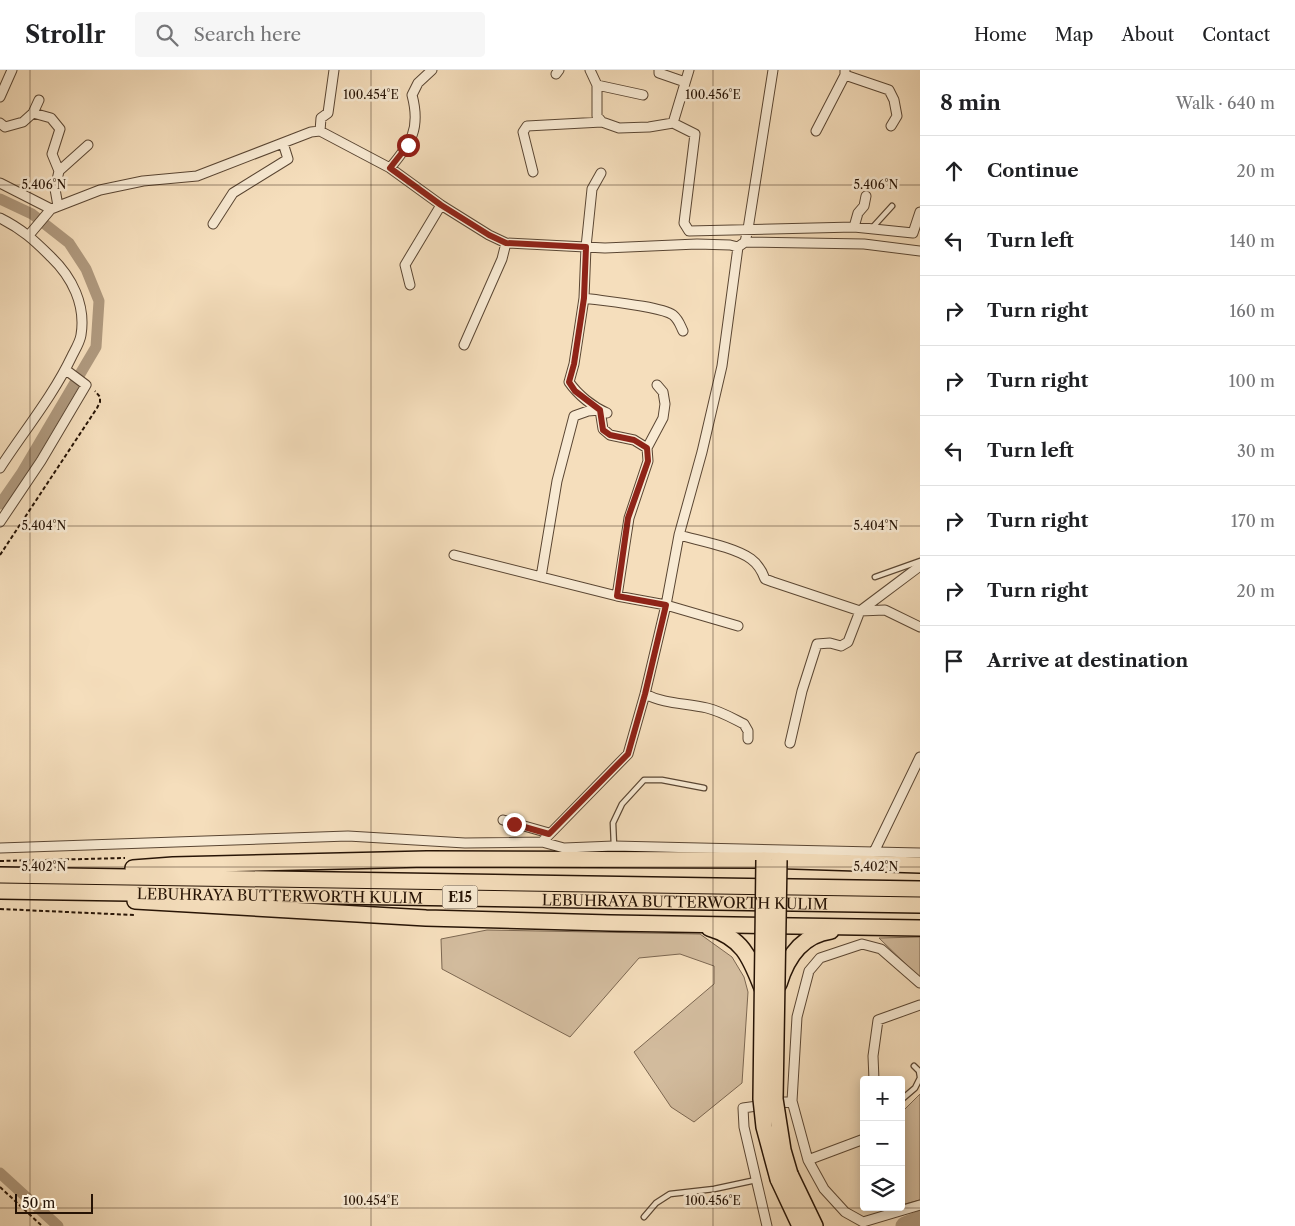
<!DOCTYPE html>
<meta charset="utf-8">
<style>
:root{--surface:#fff;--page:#f6f6f6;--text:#202124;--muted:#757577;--line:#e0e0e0}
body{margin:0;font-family:"Libre Caslon Text",serif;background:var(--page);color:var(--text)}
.controls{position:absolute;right:15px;bottom:15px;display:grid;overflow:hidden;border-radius:5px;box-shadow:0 2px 12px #0003}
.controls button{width:45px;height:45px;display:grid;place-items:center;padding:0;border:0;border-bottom:1px solid var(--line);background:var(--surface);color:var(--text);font:25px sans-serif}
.scale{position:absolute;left:15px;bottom:12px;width:78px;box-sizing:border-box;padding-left:5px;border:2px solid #261305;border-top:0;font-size:14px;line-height:18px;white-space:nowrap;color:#261305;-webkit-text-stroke:4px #f8ead3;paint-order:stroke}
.stop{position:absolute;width:15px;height:15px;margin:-11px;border:4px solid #8f2418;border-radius:50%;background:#fff}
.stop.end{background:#8f2418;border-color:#fff;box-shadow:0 1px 5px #0008}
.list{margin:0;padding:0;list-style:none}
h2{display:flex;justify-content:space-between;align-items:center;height:65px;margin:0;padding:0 20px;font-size:21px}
h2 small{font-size:16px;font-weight:400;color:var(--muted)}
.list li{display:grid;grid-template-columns:32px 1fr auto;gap:15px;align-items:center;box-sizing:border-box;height:70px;padding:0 20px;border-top:1px solid var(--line)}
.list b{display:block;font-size:19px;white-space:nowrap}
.list em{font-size:16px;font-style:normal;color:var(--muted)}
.icon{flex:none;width:28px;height:28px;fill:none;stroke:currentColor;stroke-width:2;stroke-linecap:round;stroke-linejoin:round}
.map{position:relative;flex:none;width:920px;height:1156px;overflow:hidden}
header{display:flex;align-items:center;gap:30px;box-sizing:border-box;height:70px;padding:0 25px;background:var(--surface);border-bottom:1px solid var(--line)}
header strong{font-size:24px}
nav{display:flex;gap:28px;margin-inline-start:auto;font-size:18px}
.search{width:350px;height:45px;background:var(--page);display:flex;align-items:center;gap:12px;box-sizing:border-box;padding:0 18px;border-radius:5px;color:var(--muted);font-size:19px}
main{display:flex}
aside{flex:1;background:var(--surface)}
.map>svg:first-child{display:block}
.green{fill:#d2bb9d;stroke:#7c6751}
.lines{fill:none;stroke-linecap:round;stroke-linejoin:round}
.canal{stroke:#af997e;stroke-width:11}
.river{stroke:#af997e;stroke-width:19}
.lane-casing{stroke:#5a4633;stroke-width:7}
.street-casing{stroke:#5a4633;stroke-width:11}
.highway-casing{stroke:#261305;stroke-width:18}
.path{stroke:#261305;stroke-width:2;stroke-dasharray:4 2.5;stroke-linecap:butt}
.lane{stroke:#f8ead3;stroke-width:4.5}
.street{stroke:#f8ead3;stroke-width:9}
.highway{stroke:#f5debc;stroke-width:15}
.highway-bridge-casing{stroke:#261305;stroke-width:18;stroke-linecap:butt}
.highway-bridge{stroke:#f5debc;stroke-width:15}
.route{stroke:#8f2418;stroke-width:6}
.ticks{fill:none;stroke:#261305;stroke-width:1;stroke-opacity:0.45}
.labels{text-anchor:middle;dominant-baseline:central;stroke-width:5;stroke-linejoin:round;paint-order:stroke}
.shield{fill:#f8ead3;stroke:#655443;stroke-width:1}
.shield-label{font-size:14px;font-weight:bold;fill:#261305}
.street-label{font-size:15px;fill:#261305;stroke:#f8ead3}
.ticks-label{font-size:12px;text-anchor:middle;fill:#261305;stroke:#f8ead3;stroke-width:5;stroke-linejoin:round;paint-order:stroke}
</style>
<header>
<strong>Strollr</strong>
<div class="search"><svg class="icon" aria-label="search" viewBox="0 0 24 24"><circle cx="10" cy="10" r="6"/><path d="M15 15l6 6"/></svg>Search here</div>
<nav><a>Home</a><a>Map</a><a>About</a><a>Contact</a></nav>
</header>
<main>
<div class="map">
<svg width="920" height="1156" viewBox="0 0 920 1156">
<rect width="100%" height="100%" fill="#f5debc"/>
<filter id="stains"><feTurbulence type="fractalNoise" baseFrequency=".004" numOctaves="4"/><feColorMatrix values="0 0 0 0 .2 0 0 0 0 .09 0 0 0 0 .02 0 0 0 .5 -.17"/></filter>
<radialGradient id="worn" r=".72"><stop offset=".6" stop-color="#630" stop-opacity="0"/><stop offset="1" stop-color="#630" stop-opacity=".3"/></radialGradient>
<path class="green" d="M487,860L700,864L732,887L744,907L748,922L742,1013L694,1052L671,1037L634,982L714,914V896L680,884L639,888L570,967L442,899L441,869Z
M920,867V908L879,868Z
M920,1024V1130L901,1135V1043Z"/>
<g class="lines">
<path class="canal" d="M0,129L32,144L69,173L86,199L99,231L96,277L21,404L0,434
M0,1103L58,1156"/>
<path class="river" d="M905,1156L920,1150"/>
<defs>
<path id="lane" d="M872,158L892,136
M875,507L920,491
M614,776L613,753L622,734L644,710H662L704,718
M914,996L919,1001L920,1007
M901,1030L915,1018L920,1008
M644,1147L656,1133L670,1124L714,1119L756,1110"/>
<path id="street" d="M590,0L597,15V46L602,52
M659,0V3L685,12
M556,4L559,0
M845,5L889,20L894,30L897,46L891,56
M597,15L643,25
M0,27L12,0
M39,30L33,43L51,48L60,59L52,84L59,101L55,119L58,136
M0,53L5,57L23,52L33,43
M673,53L689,0
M320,61L321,48L328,43L334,0
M816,61L845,5V0
M390,98C411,73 421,59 412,25L418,13L432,0
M59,101L88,75
M533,102L523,62L527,56L602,52L619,58L649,57L673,53L695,64L684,153L689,161L854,157L913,163L920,142
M601,103L592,119L586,177L584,228L574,294L569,312C578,325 593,337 607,343
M0,113L51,139
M0,148C22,159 34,170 51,187C72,207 86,235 81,265C80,272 75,280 72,286C53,326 24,361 0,398
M213,154L233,123L288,89L283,73
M854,157L858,143L864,136L866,126
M29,165L51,139L100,120L143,111L197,106L311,62L320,61L390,98L441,135L489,165L506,173L605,178L697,174L730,175L738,177L745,172L748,159L773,0
M745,172L864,174L920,181
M410,215L405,195L441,135
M584,228C603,231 660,236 673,245C679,250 680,255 683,261
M464,275L502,189L506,173
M0,452L41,391L86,315L66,300
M679,465C700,471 734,477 751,489C758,494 762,501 765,509L773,512L860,541L885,540L920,557
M454,485L617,526L666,535L738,556
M541,507L557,411L574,346L588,341L600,340L603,359L610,365L634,370L647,378
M617,526L629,448L648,391L647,378L663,348L665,334L663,322L657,315
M645,624C664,634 686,633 707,638C720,641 732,648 744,654L748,661V669
M790,673L802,621L817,574L830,573L841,576L848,572L860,541L920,496
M503,750L549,763
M542,772L628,684L645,624L666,535L679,465L702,382L722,296L738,177
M0,778L348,766L465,773L542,772L564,778L614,776L920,783
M874,782L920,687
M920,913L881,879L862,874L820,888L809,901L797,947L792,1031L808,1090L824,1119L845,1142L863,1152L920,1135
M874,1010L873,986L878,950L920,935
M808,1090L864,1069
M767,1156L744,1057L743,1038L792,1031"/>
<g id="highway">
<path d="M133,798L173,795L427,789L764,790L920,795"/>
<path d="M0,805L920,819"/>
<path id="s1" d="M0,821L920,835"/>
<path d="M135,831L426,848L610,853L920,858"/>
<path d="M709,858C743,868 750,888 762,918"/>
<path d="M779,914C787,887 802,865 831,861"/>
<path d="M790,1104L815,1156"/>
<path d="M778,1109L800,1156"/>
</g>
</defs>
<use href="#lane" class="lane-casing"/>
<use href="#street" class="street-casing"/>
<use href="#highway" class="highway-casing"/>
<path class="path" d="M0,485L97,338L100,332V327L95,321
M0,791L125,788
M0,839L134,845
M0,1117L42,1156"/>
<use href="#lane" class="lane"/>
<use href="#street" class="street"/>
<use href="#highway" class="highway"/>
<defs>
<path id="highway-bridge" d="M764,790L761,1029L764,1057L778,1109
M779,790L775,1029L783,1080L790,1104"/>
</defs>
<use href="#highway-bridge" class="highway-bridge-casing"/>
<use href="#highway-bridge" class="highway-bridge"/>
</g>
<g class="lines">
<path class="route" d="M408,75L390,98L441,135L489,165L506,173L586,177L584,228L574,294L569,312L575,321L600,340L603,360L610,365L634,370L647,378L648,391L628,448L617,526L666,535L645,624L628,684L549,764L514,754"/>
</g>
<path class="ticks" d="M30,0V1156M371,0V1156M713,0V1156M0,115H920M0,456H920M0,797H920M0,1138H920"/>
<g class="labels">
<rect class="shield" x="442.5" y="815.5" width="35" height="23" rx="4"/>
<g class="shield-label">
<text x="460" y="827">E15</text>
</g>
<g class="street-label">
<text stroke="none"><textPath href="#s1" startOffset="280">LEBUHRAYA BUTTERWORTH KULIM</textPath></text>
<text stroke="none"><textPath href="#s1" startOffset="685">LEBUHRAYA BUTTERWORTH KULIM</textPath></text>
</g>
</g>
<g class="ticks-label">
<text x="371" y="29">100.454°E</text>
<text x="713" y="29">100.456°E</text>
<text x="44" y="119">5.406°N</text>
<text x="876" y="119">5.406°N</text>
<text x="44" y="460">5.404°N</text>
<text x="876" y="460">5.404°N</text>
<text x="44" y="801">5.402°N</text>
<text x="876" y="801">5.402°N</text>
<text x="371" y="1135">100.454°E</text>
<text x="713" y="1135">100.456°E</text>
</g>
<rect width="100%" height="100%" filter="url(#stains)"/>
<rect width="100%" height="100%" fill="url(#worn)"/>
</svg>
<div class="controls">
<button>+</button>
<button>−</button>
<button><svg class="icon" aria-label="layers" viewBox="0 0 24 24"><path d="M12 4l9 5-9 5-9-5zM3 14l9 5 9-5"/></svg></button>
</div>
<div class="scale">50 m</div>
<div class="stop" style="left:408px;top:75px"></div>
<div class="stop end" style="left:514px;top:754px"></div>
</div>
<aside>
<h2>8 min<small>Walk · 640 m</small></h2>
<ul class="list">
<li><svg class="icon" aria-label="ahead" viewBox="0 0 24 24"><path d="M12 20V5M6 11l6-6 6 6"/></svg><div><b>Continue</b></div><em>20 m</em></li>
<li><svg class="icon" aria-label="left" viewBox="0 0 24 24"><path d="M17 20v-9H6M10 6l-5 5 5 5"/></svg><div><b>Turn left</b></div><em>140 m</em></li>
<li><svg class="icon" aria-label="right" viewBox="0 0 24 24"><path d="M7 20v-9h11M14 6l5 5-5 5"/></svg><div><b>Turn right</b></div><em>160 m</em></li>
<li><svg class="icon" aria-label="right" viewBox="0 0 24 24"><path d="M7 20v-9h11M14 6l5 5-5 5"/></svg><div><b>Turn right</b></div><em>100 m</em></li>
<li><svg class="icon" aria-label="left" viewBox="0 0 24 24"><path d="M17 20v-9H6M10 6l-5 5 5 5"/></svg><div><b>Turn left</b></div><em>30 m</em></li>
<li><svg class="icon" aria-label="right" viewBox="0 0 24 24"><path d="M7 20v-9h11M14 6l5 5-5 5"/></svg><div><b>Turn right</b></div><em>170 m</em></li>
<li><svg class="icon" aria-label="right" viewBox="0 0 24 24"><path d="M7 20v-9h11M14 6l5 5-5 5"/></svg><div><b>Turn right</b></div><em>20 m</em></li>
<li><svg class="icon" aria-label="arrive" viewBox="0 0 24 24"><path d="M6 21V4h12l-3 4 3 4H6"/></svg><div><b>Arrive at destination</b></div></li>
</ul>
</aside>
</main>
